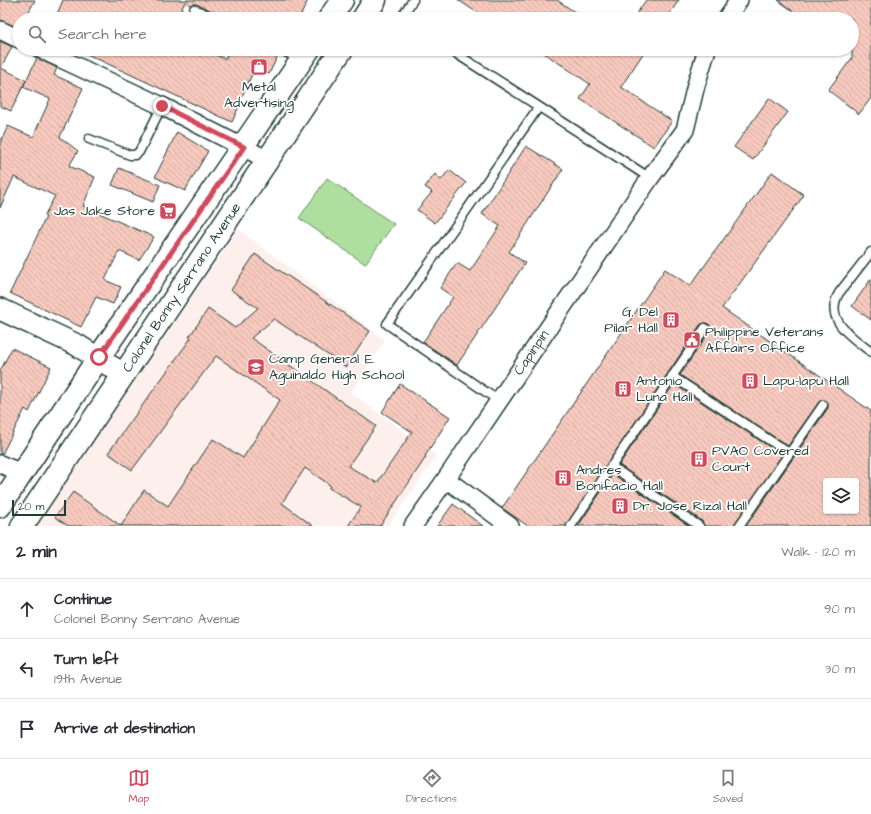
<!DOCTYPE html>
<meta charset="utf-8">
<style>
:root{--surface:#fff;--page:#f2f2f3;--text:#2b2b33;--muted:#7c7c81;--line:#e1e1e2;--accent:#d1495b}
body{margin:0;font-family:"Architects Daughter",sans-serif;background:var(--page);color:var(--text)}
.controls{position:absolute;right:12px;bottom:12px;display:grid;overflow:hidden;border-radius:4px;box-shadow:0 1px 3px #0004}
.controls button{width:36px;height:36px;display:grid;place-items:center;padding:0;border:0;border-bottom:1px solid var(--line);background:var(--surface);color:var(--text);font:20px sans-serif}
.scale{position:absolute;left:12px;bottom:10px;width:54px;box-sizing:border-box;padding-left:4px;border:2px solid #1f3d34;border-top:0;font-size:11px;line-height:14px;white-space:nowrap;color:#1f3d34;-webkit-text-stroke:3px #fff;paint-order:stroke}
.stop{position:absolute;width:12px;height:12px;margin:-9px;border:3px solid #d1495b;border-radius:50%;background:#fff}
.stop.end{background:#d1495b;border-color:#fff;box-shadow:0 1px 4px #0008}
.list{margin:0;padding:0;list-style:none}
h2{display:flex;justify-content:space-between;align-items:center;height:52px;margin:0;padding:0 16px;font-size:17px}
h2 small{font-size:13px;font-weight:400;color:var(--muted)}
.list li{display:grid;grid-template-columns:26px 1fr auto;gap:12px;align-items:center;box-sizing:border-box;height:60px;padding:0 16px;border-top:1px solid var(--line)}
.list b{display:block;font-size:15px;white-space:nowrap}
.list p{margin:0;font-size:13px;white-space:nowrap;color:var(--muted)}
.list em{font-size:13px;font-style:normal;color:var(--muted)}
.icon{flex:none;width:22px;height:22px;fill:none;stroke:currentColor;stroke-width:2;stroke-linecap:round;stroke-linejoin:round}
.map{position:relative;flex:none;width:871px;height:526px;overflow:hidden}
.search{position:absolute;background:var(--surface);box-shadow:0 1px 3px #0004;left:12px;right:12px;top:12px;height:44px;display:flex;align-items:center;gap:10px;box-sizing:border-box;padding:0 14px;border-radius:22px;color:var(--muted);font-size:15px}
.sheet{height:232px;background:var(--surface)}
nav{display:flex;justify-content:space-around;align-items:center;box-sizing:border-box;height:56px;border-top:1px solid var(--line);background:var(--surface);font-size:11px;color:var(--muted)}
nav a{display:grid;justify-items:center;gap:2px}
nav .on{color:var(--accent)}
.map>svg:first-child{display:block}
.built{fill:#fdefec}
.park{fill:#afdf9e;stroke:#678e69}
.building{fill:url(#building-back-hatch);stroke:#1f3d34;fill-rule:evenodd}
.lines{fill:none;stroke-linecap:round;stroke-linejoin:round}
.service-casing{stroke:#1f3d34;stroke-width:11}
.minor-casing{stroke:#1f3d34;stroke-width:20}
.tertiary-casing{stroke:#1f3d34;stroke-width:24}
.secondary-casing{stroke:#1f3d34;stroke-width:25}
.service{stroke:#fff;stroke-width:8}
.minor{stroke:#fff;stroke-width:17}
.tertiary{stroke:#fff;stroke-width:21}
.secondary{stroke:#fff;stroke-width:22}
.route{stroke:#d1495b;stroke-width:5}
.labels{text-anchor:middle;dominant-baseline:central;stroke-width:3.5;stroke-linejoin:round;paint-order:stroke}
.poi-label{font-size:14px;fill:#1f3d34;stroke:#fff;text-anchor:start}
.street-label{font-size:14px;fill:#1f3d34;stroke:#fff}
</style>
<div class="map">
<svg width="871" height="526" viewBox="0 0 871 526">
<defs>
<pattern id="building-back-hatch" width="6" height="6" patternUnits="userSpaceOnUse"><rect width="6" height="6" fill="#f8c9be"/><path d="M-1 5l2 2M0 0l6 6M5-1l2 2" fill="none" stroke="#d4aea4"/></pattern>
</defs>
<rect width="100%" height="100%" fill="#fff"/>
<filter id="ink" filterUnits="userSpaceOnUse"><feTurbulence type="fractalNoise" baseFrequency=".025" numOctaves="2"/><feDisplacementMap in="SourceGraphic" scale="8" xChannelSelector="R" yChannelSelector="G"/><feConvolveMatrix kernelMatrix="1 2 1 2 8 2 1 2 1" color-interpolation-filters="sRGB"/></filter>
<g filter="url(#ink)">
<path class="built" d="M238,229L385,340L351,393L437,456L388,526H37Z"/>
<path class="park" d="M327,178L394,224L365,264L299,218Z"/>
<path class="building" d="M0,0H35L25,19H19V28L0,20Z
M63,0H308L299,19H222L219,14L196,4L190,5L185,2L177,19H55Z
M458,0H557L585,19H487Z
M646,0H679L666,19H633Z
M778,0H871V98L859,114L828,90L852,58V19H803Z
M0,41L12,47L1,68L26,80L11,111L0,106Z
M76,49H203L225,59L230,49H274L278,55L269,74L255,68L239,103L240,104L232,122Z
M538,49H646L621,87L672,121L654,147L580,99L590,84Z
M37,58L57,68L54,75L83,88L60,137L78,151L69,166L95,177L83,206L154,237L139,260L119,251L105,280L121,287L113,304L96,297L81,327L10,293L46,217L44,216L55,196L14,177L0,208V143L8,126L33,137L50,99L23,87Z
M769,98L788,112L753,160L734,147Z
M177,132L208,151L185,191L155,177Z
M526,146L563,169L509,252L525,263L457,365L423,342L453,297L440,288L457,263L470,271L500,226L482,214Z
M119,168L160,185L153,202L112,185Z
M449,170L466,183L435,223L417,210L432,192L425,187L435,174L441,180Z
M772,172L804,195L722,308L871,411V526H746L828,408V403L824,400L819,402L788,446L680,375L710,331V325L705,323L700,325L566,526H528L502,508L665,269L690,286ZM826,481H856V511H826Z
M255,254L370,331L346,367L274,319L251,338L376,426L348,466L377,483L412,432L382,412L400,384L450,417L425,456L426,457L380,526H348L361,507L329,488L330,485L305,468L282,503L313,526H68L55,517L73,492L121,526L144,490L168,506L213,439L243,458L280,400L216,356L132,470L108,453L191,338L189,337L208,309L235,328L258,308L231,290Z
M871,279V320L852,306Z
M12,348L51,367L29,412L25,409L2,454H0V371Z
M674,384L782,455L734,526H704L702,521L619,465Z
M613,474L689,526H578Z
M453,504L483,526H437Z"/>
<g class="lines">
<defs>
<path id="service" d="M194,9L217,19
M403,19L401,18L413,0
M279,49L300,59
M449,49L650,178
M89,139L130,155H135L139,152L162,106
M871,252L839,293C823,320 852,337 871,352
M672,376L789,453
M499,401L387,324L538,108
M611,466L699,526
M571,526L705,328
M739,526L823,405"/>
<g id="minor">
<path d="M726,19L739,0"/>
<path d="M0,30L19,39"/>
<path d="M40,49L162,106L268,160"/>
<path d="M0,464L22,473"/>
<path d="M446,479L510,526"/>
<path id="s1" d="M413,526L446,479L650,178L685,130L696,85L707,49"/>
</g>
<path id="tertiary" d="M0,309L77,345L123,374"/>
<g id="secondary">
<path d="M329,19L342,0"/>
<path d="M363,19L375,0"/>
<path d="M0,506L99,357L309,49"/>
<path id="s2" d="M22,526L342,49"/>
</g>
</defs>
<use href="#service" class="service-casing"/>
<use href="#minor" class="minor-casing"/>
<use href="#tertiary" class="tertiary-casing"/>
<use href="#secondary" class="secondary-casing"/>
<use href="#service" class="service"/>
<use href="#minor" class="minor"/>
<use href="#tertiary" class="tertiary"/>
<use href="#secondary" class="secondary"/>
</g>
</g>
<g class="lines" filter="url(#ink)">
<path class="route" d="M99,357L244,147L162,106"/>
</g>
<defs>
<symbol id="shop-square" viewBox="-11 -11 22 22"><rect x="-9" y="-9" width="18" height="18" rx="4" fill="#d1495b" stroke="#fff"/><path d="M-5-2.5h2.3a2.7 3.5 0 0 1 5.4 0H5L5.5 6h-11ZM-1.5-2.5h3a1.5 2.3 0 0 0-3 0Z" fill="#fff"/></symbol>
<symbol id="supermarket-square" viewBox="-11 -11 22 22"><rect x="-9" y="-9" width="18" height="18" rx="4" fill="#d1495b" stroke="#fff"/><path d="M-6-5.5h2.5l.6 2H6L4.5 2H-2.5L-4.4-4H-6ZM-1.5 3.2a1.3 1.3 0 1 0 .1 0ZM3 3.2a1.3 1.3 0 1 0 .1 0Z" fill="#fff"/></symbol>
<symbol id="building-square" viewBox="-11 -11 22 22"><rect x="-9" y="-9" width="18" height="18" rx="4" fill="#d1495b" stroke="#fff"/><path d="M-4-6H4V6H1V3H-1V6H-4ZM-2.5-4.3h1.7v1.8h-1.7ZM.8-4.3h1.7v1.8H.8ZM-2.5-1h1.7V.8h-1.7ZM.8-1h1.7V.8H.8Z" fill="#fff"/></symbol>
<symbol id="civic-square" viewBox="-11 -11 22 22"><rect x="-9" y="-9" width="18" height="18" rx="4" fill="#d1495b" stroke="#fff"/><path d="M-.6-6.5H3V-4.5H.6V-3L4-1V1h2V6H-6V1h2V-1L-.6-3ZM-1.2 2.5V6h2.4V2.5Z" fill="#fff"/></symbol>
<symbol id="school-square" viewBox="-11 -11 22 22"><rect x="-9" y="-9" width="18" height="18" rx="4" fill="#d1495b" stroke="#fff"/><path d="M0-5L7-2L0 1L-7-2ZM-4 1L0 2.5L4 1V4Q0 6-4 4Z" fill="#fff"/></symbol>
</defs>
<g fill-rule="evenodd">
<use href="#shop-square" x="249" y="57" width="20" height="20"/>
<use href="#supermarket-square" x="158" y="201" width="20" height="20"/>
<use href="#building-square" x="661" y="310" width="20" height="20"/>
<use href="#civic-square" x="682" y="330" width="20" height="20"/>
<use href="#school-square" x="246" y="357" width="20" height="20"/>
<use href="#building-square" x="740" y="371" width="20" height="20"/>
<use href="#building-square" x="613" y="379" width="20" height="20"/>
<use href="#building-square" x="689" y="449" width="20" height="20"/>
<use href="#building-square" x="553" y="468" width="20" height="20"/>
<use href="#building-square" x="610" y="496" width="20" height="20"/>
</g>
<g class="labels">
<g class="poi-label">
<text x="259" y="87" text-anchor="middle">Metal<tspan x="259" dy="16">Advertising</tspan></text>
<text x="155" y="211" text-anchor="end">Jas Jake Store</text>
<text x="658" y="312" text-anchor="end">G. Del<tspan x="658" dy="16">Pilar Hall</tspan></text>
<text x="705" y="332">Philippine Veterans<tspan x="705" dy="16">Affairs Office</tspan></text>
<text x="269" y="359">Camp General E.<tspan x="269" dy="16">Aguinaldo High School</tspan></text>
<text x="636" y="381">Antonio<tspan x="636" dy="16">Luna Hall</tspan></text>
<text x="763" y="381">Lapu-lapu Hall</text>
<text x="712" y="451">PVAO Covered<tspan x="712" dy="16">Court</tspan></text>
<text x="576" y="470">Andres<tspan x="576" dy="16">Bonifacio Hall</tspan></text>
<text x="633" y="506">Dr. Jose Rizal Hall</text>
</g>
<g class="street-label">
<text stroke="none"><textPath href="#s2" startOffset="287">Colonel Bonny Serrano Avenue</textPath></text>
<text stroke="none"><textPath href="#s1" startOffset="210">Capinpin</textPath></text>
</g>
</g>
</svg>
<div class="controls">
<button><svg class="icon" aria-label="layers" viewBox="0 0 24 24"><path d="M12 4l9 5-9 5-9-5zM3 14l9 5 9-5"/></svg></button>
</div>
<div class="scale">20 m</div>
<div class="stop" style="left:99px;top:357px"></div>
<div class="stop end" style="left:162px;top:106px"></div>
<div class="search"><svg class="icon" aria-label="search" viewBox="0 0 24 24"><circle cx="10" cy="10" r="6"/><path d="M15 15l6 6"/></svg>Search here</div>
</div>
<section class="sheet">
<h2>2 min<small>Walk · 120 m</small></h2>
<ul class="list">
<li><svg class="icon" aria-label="ahead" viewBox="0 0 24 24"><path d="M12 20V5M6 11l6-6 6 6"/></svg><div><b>Continue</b><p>Colonel Bonny Serrano Avenue</p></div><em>90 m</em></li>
<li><svg class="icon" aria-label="left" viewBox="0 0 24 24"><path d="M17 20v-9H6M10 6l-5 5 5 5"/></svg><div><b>Turn left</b><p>19th Avenue</p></div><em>30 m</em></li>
<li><svg class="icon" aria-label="arrive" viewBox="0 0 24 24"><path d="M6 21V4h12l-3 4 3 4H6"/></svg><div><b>Arrive at destination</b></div></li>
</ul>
</section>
<nav>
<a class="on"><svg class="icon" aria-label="map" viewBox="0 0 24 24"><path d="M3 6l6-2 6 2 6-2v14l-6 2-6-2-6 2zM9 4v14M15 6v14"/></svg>Map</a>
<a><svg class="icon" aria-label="directions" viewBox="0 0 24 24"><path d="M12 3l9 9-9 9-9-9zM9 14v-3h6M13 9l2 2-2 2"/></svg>Directions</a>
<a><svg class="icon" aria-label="saved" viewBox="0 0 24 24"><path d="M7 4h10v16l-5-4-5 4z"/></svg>Saved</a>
</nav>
